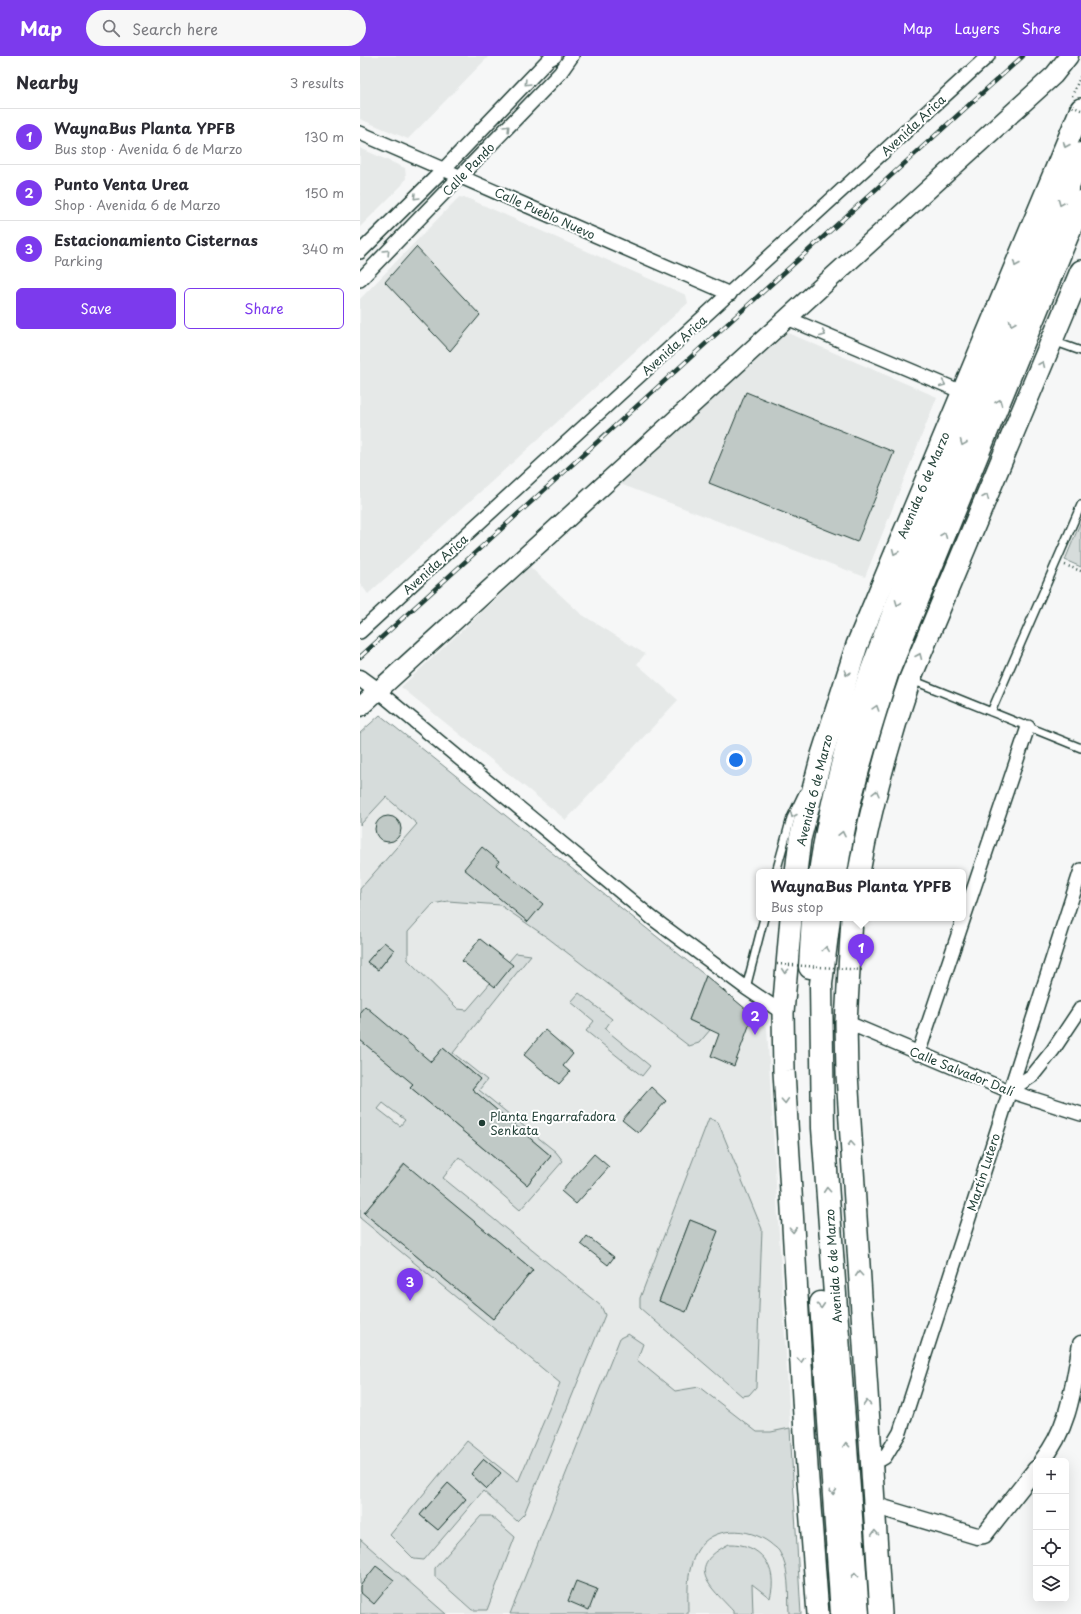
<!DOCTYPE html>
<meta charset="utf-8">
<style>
:root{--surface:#fff;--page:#f7f7f7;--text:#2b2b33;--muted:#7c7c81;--line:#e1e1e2;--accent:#7c3aed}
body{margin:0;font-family:"Playpen Sans",sans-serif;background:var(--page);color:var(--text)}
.controls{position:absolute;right:12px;bottom:12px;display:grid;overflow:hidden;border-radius:6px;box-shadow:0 4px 16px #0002}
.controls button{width:36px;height:36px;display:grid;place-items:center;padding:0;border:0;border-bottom:1px solid var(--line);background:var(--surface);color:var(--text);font:20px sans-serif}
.you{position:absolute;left:376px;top:704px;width:14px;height:14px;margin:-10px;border:3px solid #fff;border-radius:50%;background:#1a73e8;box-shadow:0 0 0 6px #1a73e833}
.badge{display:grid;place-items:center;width:26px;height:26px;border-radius:50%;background:var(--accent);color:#fff;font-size:13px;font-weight:700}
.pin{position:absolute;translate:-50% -33px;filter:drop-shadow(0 1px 2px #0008)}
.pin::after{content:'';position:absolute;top:21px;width:14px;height:12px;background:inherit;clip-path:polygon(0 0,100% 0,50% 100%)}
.popup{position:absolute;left:396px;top:813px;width:210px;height:52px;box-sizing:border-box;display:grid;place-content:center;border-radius:6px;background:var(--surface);filter:drop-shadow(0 1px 3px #0005);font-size:13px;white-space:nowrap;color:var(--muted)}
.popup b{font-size:15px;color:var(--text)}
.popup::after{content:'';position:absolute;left:50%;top:100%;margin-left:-8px;border:8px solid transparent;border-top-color:var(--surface)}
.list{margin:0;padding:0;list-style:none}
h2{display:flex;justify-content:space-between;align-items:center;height:52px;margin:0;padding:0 16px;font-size:17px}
h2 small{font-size:13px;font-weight:400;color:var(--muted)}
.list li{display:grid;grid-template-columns:26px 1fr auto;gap:12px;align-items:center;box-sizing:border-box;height:56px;padding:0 16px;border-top:1px solid var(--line)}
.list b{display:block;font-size:15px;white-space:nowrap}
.list p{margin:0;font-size:13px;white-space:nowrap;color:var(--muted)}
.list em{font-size:13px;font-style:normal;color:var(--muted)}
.actions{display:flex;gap:8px;padding:12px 16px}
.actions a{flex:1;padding:9px 0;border:1px solid var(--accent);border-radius:6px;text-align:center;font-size:14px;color:var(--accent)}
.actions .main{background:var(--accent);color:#fff}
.icon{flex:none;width:22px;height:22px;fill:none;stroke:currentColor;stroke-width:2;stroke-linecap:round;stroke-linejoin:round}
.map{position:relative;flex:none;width:721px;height:1558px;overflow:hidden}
header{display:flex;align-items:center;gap:24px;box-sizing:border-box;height:56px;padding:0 20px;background:var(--accent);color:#fff}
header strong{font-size:19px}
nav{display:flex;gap:22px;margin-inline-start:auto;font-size:14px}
.search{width:280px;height:36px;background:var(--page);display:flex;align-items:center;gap:10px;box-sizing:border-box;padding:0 14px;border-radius:22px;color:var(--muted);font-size:15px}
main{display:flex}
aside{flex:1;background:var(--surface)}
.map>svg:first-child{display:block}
.built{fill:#e6e9e8}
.green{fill:#d6dcdb;stroke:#7a8c88;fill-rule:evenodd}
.building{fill:#c0c9c6;stroke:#1f3d34}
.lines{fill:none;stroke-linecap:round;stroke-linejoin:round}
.service-casing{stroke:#1f3d34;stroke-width:10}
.minor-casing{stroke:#1f3d34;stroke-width:16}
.tertiary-casing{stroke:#1f3d34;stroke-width:19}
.secondary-casing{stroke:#1f3d34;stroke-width:21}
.primary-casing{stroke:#1f3d34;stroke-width:24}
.trunk-casing{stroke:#1f3d34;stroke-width:25}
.path{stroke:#1f3d34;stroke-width:2.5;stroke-dasharray:1 3;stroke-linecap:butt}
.service{stroke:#fff;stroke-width:7}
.minor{stroke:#fff;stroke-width:13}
.tertiary{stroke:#fff;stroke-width:16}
.secondary{stroke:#fff;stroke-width:18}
.primary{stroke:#fff;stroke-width:21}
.trunk{stroke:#fff;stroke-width:22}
.rail-casing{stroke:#1f3d34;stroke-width:4.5}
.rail{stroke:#fff;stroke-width:3;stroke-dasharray:9;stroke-linecap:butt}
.path-bridge{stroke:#1f3d34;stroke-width:2.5;stroke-dasharray:1 3;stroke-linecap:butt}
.oneway{stroke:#8f9e9a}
.poi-dot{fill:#1f3d34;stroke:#fff;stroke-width:1.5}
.labels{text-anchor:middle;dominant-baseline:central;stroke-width:4;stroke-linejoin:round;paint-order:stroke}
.street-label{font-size:12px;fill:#1f3d34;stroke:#fff}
.poi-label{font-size:12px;fill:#1f3d34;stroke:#fff;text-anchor:start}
</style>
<header>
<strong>Map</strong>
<div class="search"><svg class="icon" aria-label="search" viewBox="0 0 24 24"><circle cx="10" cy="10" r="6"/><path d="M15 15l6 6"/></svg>Search here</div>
<nav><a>Map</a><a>Layers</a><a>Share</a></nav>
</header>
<main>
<aside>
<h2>Nearby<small>3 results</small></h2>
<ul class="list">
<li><span class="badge">1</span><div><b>WaynaBus Planta YPFB</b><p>Bus stop · Avenida 6 de Marzo</p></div><em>130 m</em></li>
<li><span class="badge">2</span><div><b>Punto Venta Urea</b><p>Shop · Avenida 6 de Marzo</p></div><em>150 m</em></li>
<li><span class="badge">3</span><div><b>Estacionamiento Cisternas</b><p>Parking</p></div><em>340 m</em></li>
</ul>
<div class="actions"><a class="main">Save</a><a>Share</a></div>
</aside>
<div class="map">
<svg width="721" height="1558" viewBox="0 0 721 1558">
<rect width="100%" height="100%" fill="#f6f7f7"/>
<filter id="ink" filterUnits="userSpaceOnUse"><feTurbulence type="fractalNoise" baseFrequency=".025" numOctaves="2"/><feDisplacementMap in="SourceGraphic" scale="8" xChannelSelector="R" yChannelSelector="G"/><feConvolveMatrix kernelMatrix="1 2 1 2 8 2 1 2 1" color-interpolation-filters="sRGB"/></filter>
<g filter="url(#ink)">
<path class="built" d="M0,0H129L48,83L0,63Z
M0,92L45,112L46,122L42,129L0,171Z
M99,141L107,142L326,239L328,247L8,538L0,527V243Z
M426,276L577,341L505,521L260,428Z
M170,511L221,558L285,598L277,608L318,644L206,764L41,631Z
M20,659L346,920L407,972L441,1558H0V677Z"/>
<path class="green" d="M721,465V511L705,504Z
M20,659L346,920L329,964L350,974L339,987L329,990L188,882L140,849L88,845L73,848L48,876V904L98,953L107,954L156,897L171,899L93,997L127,1024L119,1034L196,1096L203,1105L160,1154L99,1101L83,1122L241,1250L245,1259L164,1458L157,1465L123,1435L64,1504L54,1503L30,1479L107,1385L158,1426L200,1327L0,1162V833L57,768L26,741L0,769V677ZM24,886L34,895L18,914L7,906ZM83,992L120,1023L112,1033L191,1100L167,1129L50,1031ZM23,1047L45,1064L40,1070L18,1053ZM44,1108L173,1214L133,1263L4,1157ZM124,1403L140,1417L127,1433L111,1418ZM88,1427L106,1443L78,1474L60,1459Z
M219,937L252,963L245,973L290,1010L282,1020L226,975L234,965L211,946Z
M349,1062L358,1066L402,1173L396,1331L389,1339L382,1340L280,1252V1242ZM330,1164L357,1175L326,1255L299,1245Z
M268,1278L283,1288L277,1304L315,1335L339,1331L397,1376H411L430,1372L441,1558H429C428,1538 430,1512 419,1495C417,1492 413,1490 410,1487C389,1471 352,1469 337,1495C326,1515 328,1536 328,1558H150L260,1282Z
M121,1460H131L155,1481L127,1554H112L75,1521V1512Z
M0,1483L86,1558H0Z
M369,1488C400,1487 419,1511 410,1542L392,1528L393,1558H373V1555C350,1530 324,1511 369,1488Z"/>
<path class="building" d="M56,191L120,259L90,295L25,226Z
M386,336L534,396L497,486L349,427Z
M15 773a13 13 0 1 1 26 0a13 13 0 1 1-26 0Z
M122,791L139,805L136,809L183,848L168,866L104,813Z
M120,883L153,909L135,931L102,905Z
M24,886L34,894L18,914L7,906Z
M346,920L393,959L374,1010L351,1000L359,978L329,964Z
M5,950L71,1006L83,992L120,1023L112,1033L191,1100L167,1129L50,1031L53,1028L0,984V956Z
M185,974L213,998L203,1010L210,1016L199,1028L164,999Z
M291,1031L306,1045L278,1077L262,1064Z
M234,1098L249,1111L216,1148L201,1135Z
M45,1108L173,1214L133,1263L4,1157Z
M330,1164L358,1175L326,1256L299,1245Z
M227,1180L254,1201L248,1209L221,1188Z
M124,1403L141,1417L127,1433L111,1418Z
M88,1427L106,1443L78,1474L60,1459Z
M16,1510L34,1524L14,1548L0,1536V1530Z
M216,1525L237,1533L229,1554L208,1545Z"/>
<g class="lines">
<defs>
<path id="service" d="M693,285L721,295
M552,624L721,692
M631,656L721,449
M416,816L431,762L443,737
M386,932L404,862"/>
<path id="minor" d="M0,77L370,238
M0,196L83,114L188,4L195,0
M0,224L200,17L212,0
M427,262L602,336
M0,576L628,0
M18,635L292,862L386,932L423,957
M486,966L649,1035L721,1058
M558,998L668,671
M649,1035L673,1019L693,994L721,952
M511,1409L525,1401L540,1376L721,814"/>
<path id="tertiary" d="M0,622L18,635
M682,1405C710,1370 713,1331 721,1288
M513,1449L617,1480L624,1479L676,1413"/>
<path id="secondary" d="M0,651L694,19L709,0"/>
<path id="primary" d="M436,816L440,783L462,699L497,589L721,53
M499,816C511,750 528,687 550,623L721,215
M431,862L423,957L424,1015L447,1411L458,1558
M492,862L486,966L487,1018L521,1558"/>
<path id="trunk" d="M460,816C467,769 478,722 491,676C506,625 527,575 546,525L721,98
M476,816C486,748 506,683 527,618L721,146
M469,862L461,928L463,1072L498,1558
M450,911L453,862
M461,1247L482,1558"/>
</defs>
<use href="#service" class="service-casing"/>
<use href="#minor" class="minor-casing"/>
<use href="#tertiary" class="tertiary-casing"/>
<use href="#secondary" class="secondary-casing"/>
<use href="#primary" class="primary-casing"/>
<use href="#trunk" class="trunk-casing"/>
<path class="path" d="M712,40L721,19
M705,509L721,515"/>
<use href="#service" class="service"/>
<use href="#minor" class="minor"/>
<use href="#tertiary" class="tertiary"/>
<use href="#secondary" class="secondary"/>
<use href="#primary" class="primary"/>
<use href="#trunk" class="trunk"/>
<defs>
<path id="rail" d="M0,601L663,0"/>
</defs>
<use href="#rail" class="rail-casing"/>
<use href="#rail" class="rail"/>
<path class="path-bridge" d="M709,49L721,54
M417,908L503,914"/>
</g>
<defs><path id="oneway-chevron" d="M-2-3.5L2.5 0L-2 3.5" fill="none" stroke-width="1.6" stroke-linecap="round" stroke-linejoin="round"/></defs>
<g class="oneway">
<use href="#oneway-chevron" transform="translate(167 27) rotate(134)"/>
<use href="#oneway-chevron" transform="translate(147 72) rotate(-46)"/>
<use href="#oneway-chevron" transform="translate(706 89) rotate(113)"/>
<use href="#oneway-chevron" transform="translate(56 141) rotate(135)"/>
<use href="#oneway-chevron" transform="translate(701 147) rotate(112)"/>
<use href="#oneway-chevron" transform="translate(27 196) rotate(-46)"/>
<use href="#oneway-chevron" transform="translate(656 208) rotate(113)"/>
<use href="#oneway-chevron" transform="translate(652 267) rotate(112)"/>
<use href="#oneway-chevron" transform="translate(463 278) rotate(23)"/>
<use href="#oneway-chevron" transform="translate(682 308) rotate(-67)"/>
<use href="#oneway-chevron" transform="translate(583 328) rotate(23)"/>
<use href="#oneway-chevron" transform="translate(639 346) rotate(-68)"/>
<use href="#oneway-chevron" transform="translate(603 387) rotate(112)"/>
<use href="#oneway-chevron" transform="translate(626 441) rotate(-67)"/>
<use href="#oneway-chevron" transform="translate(584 479) rotate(-68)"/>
<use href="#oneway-chevron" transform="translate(535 496) rotate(113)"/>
<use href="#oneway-chevron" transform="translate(538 547) rotate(111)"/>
<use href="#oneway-chevron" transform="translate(559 600) rotate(-67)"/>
<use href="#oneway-chevron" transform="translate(487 617) rotate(109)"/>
<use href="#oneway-chevron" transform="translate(516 652) rotate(-72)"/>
<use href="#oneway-chevron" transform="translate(516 737) rotate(-76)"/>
<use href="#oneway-chevron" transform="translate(433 759) rotate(113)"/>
<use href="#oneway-chevron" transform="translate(482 778) rotate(-78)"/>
<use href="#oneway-chevron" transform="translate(466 893) rotate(-83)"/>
<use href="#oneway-chevron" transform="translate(425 915) rotate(95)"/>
<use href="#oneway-chevron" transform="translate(425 1045) rotate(87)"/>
<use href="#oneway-chevron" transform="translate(491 1088) rotate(-94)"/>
<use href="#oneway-chevron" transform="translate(467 1134) rotate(-94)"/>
<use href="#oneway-chevron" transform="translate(433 1174) rotate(87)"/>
<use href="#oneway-chevron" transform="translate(499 1218) rotate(-94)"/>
<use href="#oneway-chevron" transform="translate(461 1250) rotate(86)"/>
<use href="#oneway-chevron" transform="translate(441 1304) rotate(87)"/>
<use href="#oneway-chevron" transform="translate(507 1347) rotate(-94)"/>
<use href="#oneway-chevron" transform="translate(486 1389) rotate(-94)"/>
<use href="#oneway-chevron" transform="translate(473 1436) rotate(86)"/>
<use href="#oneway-chevron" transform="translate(515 1477) rotate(-94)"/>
<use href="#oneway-chevron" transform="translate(495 1519) rotate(-94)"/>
</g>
</g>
<circle class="poi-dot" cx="122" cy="1067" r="4"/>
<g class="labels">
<g class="street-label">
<text transform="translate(553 69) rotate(-43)">Avenida Arica</text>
<text transform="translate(108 113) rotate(-46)">Calle Pando</text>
<text transform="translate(185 157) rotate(24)">Calle Pueblo Nuevo</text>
<text transform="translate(314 289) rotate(-42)">Avenida Arica</text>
<text transform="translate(563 429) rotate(-67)">Avenida 6 de Marzo</text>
<text transform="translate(75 508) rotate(-42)">Avenida Arica</text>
<text transform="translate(454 734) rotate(-76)">Avenida 6 de Marzo</text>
<text transform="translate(602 1015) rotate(22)">Calle Salvador Dalí</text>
<text transform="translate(623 1116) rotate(-72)">Martín Lutero</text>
<text transform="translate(473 1210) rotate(-94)">Avenida 6 de Marzo</text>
</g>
<g class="poi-label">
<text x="130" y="1060">Planta Engarrafadora<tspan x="130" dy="14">Senkata</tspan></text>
</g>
</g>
</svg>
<div class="controls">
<button>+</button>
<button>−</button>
<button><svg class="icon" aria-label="locate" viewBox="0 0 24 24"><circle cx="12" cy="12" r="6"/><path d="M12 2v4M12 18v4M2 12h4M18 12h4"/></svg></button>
<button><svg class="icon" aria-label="layers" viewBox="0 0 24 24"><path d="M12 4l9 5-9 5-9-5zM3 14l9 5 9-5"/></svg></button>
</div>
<div class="you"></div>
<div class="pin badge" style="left:501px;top:911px">1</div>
<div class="popup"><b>WaynaBus Planta YPFB</b>Bus stop</div>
<div class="pin badge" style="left:395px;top:979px">2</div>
<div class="pin badge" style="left:50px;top:1245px">3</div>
</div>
</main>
